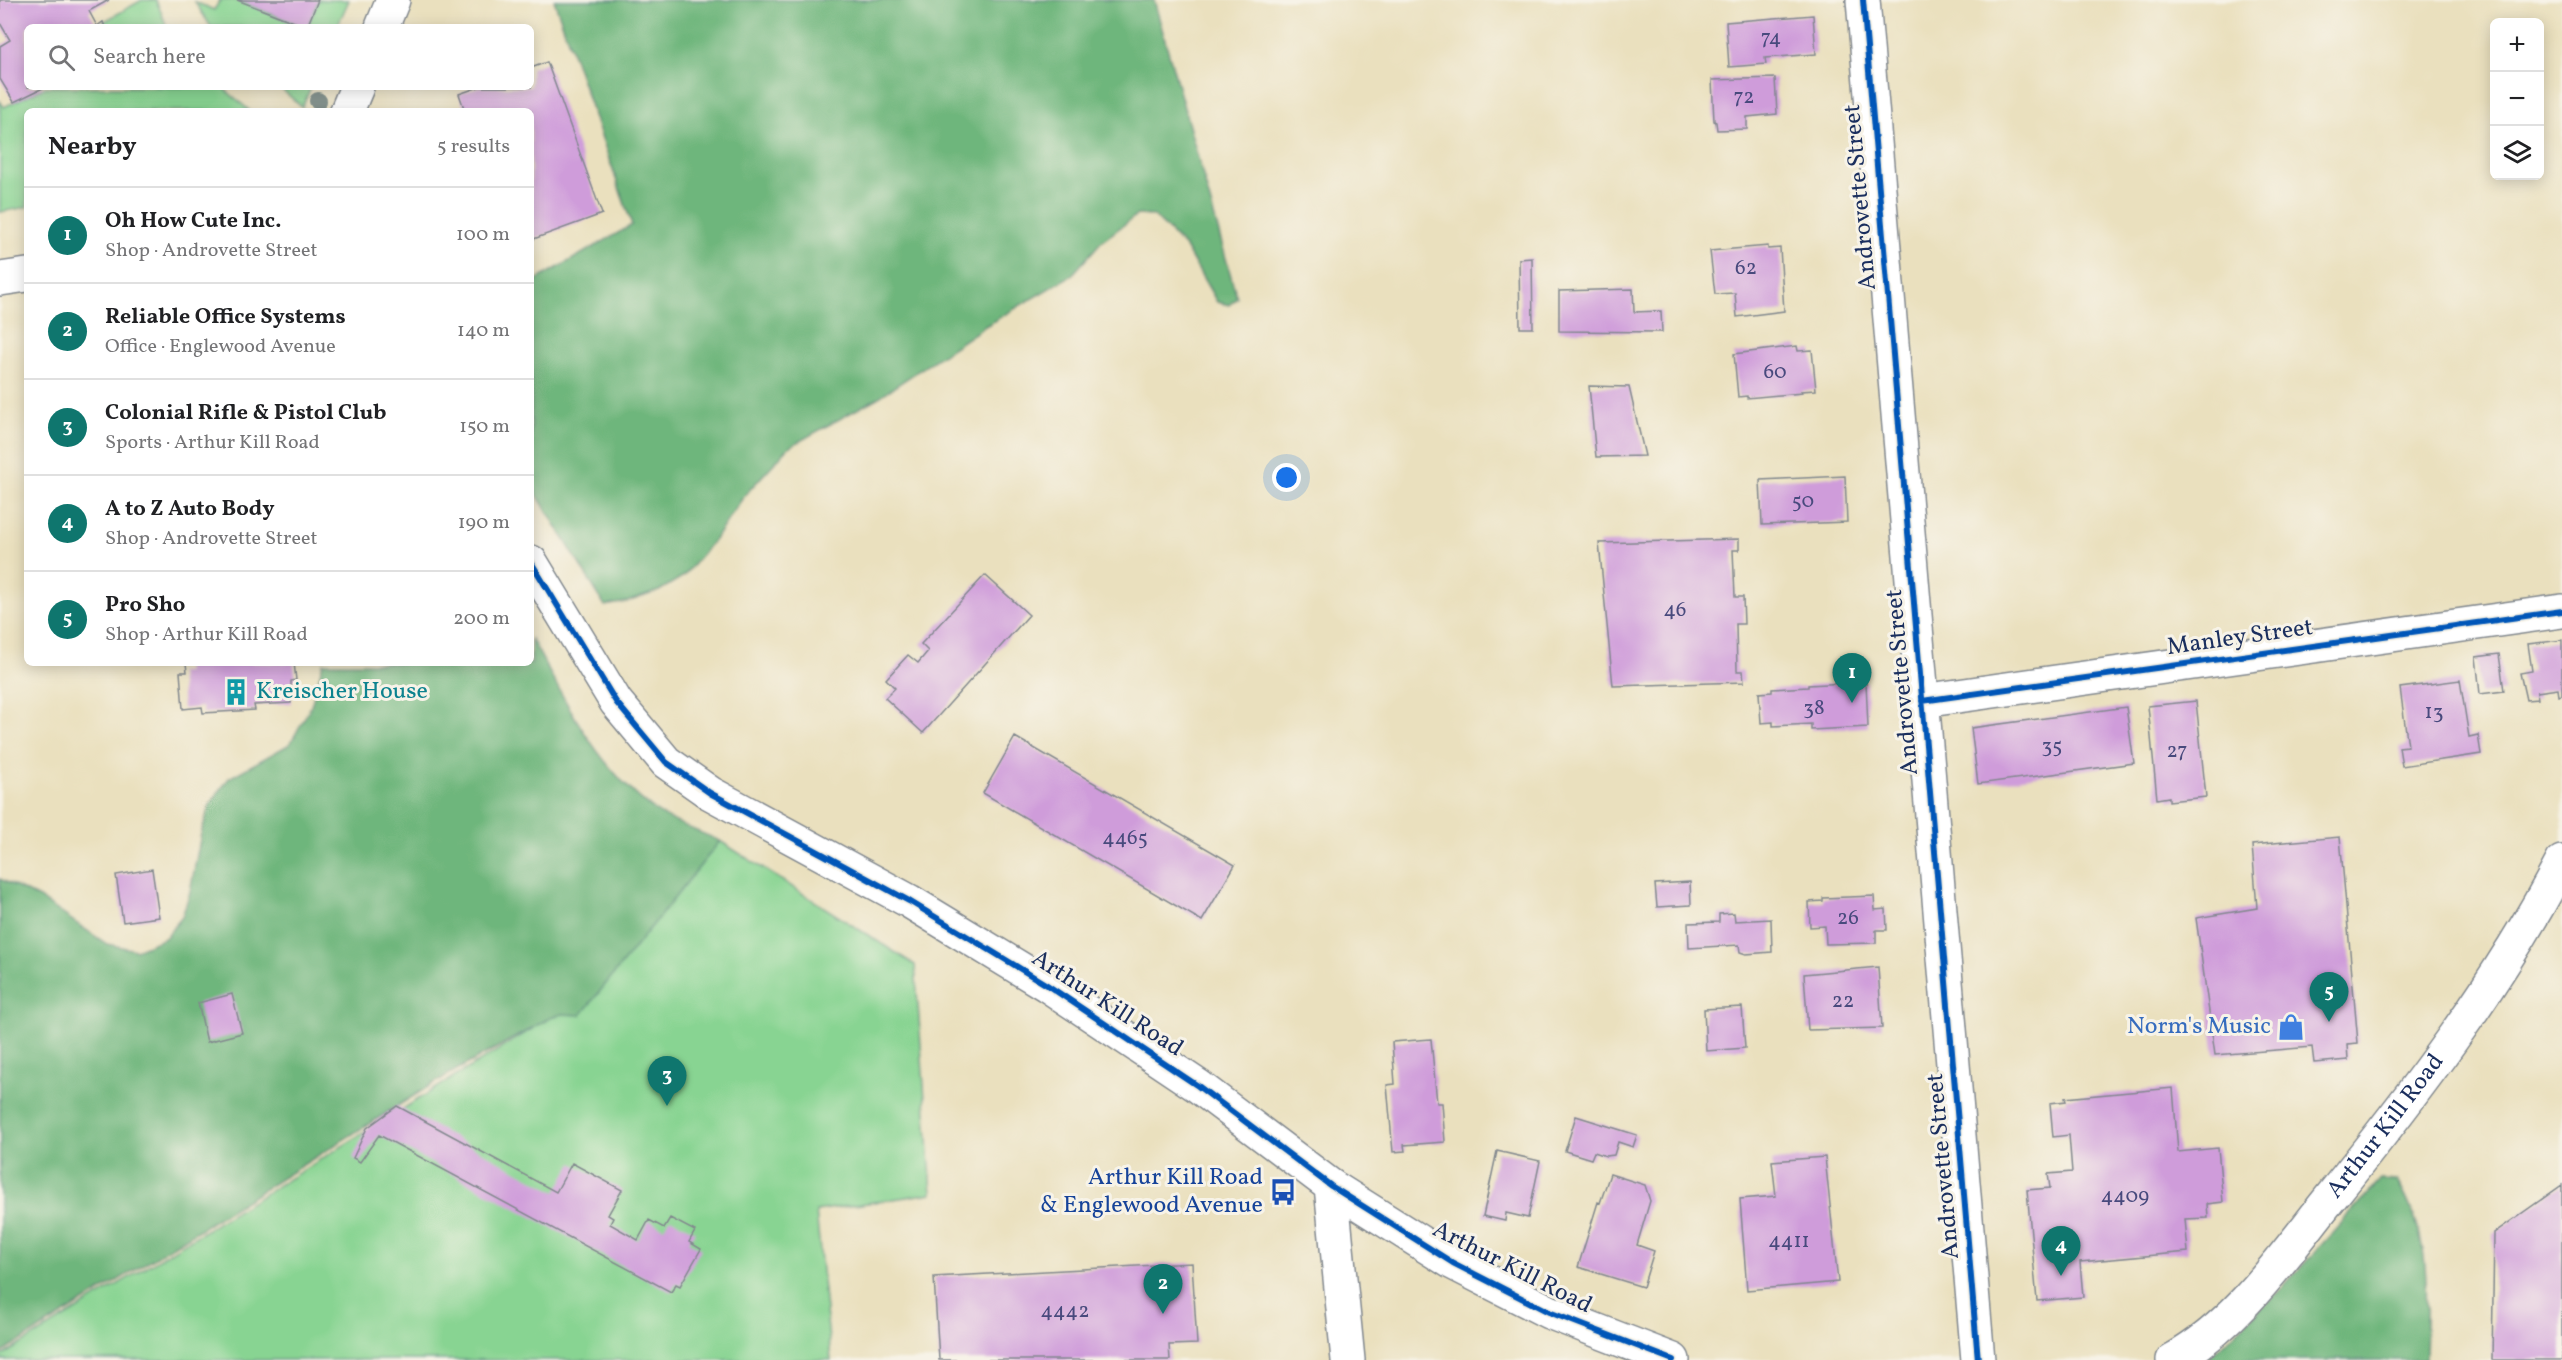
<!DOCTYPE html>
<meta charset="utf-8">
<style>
:root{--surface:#fff;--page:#f2f2f2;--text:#202124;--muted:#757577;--line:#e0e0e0;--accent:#0f766e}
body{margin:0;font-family:Vollkorn,serif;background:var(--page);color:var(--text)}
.controls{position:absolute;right:18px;top:18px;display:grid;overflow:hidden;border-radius:9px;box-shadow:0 3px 15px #0003}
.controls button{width:54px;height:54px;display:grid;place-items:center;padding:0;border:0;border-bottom:2px solid var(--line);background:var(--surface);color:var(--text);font:30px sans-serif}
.you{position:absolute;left:1287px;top:478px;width:21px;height:21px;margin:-15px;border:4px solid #fff;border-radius:50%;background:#1a73e8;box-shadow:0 0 0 9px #1a73e833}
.badge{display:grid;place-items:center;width:39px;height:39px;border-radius:50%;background:var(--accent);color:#fff;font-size:20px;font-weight:700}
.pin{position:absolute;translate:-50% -50px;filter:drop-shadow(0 2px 3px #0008)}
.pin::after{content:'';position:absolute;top:32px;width:21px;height:18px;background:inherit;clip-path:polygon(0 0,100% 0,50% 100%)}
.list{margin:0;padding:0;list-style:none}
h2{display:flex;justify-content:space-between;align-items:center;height:78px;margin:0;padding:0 24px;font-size:26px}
h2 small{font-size:20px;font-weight:400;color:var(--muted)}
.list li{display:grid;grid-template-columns:39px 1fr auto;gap:18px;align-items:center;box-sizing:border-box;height:96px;padding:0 24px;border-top:2px solid var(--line)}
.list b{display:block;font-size:22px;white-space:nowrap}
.list p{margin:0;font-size:20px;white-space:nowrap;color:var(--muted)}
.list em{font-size:20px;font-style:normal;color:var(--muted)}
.icon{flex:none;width:33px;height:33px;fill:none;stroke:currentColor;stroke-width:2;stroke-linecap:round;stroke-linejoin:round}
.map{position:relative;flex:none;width:2562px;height:1360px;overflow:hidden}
.search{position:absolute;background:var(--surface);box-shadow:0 3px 15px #0003;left:24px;top:24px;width:510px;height:66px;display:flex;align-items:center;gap:15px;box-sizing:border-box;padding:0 21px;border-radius:9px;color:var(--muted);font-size:22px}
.panel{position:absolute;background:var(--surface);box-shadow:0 3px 15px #0003;left:24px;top:108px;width:510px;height:558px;border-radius:9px}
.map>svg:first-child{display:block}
.green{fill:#88d492;stroke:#528278;stroke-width:1.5}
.forest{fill:#6eb67c;stroke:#44726d;stroke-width:1.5}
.building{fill:#cf9cda}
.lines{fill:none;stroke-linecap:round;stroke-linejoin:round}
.minor-casing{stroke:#82888e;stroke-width:36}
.minor{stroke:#fff;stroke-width:33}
.cycleway-casing{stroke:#f7f3e8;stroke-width:10}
.cycleway{stroke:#0057b8;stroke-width:6}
.tree{fill:#879590}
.labels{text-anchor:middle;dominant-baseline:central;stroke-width:6;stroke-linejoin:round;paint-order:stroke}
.number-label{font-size:21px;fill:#484a7d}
.street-label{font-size:24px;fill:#1b2f5e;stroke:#f7f3e8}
.culture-label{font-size:24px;fill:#0d838f;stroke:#f7f3e8;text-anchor:start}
.shop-label{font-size:24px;fill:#366cbe;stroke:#f7f3e8;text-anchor:end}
.transit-label{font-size:24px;fill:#164399;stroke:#f7f3e8;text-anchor:end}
</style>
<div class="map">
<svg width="2562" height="1360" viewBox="0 0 2562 1360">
<rect width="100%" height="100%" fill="#f7f3e8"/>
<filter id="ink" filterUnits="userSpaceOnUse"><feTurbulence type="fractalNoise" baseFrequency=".0167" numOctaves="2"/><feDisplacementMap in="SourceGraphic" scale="12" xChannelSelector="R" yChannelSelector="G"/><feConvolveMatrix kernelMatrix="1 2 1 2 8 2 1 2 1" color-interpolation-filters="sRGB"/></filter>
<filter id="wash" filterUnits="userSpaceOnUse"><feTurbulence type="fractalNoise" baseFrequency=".008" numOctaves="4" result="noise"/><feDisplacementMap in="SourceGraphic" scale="24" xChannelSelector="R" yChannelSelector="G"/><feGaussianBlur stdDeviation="1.35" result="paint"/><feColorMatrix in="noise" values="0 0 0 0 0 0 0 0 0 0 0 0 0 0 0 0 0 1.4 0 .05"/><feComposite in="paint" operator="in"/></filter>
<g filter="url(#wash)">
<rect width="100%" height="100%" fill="#eae0be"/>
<path class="green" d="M142,0H156L167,27H105L103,22Z
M220,0H237L304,27H211L195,2L214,10Z
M318,0H349L337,27H307Z
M45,87H222L250,111H27V207L0,212V101L4,107Z
M279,87H311L302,107Z
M720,841L915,965L932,1193L816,1211L831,1360H0V1357L550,1018Z"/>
<path class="forest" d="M554,0H1154L1237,298L1229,305L1217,302L1185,247L1154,216L1137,215L1101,242L1072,275L987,325L879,397L789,447L744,496L717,536L684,576L659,591L627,602L605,606L531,485V283L632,225Z
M531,638C564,699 596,766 653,809C672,823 699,831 720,841L581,1015L562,1014L550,1018L444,1077L0,1354V879L39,898L107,944L136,950L165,938L182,917L190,892L201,834L210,804L229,778L290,744L311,706L323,663H531Z
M2381,1180L2397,1181C2434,1243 2426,1292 2425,1360H2206L2278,1292Z"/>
<g id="blocks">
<path class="building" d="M0,0H109L89,11L97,26L103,22L105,27H27V87H45L14,102L0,79V46L10,40L0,23Z
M237,0H318L307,27Z
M1813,15L1816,54L1765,58L1766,64L1729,67L1726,22Z
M547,62L602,214L531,240V111H465L459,94L479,87H531V68Z
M1775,78L1777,114L1747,117V129L1717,130L1716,122L1714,121L1712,80Z
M1768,246V249L1780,248L1784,311L1737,317L1735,293L1715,294L1710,251Z
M1532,258L1533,328H1520L1519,259Z
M1633,289L1634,312L1661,311L1662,332L1559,331V291Z
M1797,346L1798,351L1812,350L1816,390L1801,391L1802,393L1747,398V396L1738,397L1734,354Z
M1589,386L1629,387L1645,456L1596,457Z
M1845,476L1847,522L1762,525L1760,480Z
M1739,539V550H1733L1735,597H1743L1744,624H1736L1737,671H1743L1744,682L1613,686L1599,543Z
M985,575L1029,615L923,733L885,698L895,688L886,679L908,655L918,663L928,651L921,644Z
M2562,640V695L2559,696L2558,689L2537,692L2538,699L2526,700L2520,673L2532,671L2528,644Z
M2499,654L2504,691L2480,694L2476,657Z
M186,663H294L296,680L291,681V703L254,705L255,710L203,713L202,707L183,709L180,672H187Z
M2460,680L2469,737L2478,735L2481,754L2402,766L2399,747L2408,746L2400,688Z
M1866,682L1868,727L1811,730V724L1773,726V722L1761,723L1759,693L1772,692V689L1808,687V685Z
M2196,701L2206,797L2169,801V797L2157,799L2148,706Z
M2126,707L2134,763L1978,784L1971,728Z
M1015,737L1235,865L1202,921L983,793Z
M2340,837L2358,1043L2347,1044L2348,1060L2314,1063L2312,1047L2215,1055L2196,918L2257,908L2252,845Z
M152,869L159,917L123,922L116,875Z
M1690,882L1691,905L1657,907L1655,884Z
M1874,896L1875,910L1886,909L1887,930H1876V943L1826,944L1825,926L1810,927L1809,902L1823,901V898Z
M1734,913L1735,921L1771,919L1772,952L1746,954L1740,952L1739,945L1689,948L1688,923L1719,922V914Z
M1878,967L1882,1028L1808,1030L1804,974Z
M232,994L242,1033L207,1042L198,1003Z
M1742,1007L1745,1048L1706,1051L1704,1009Z
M1431,1039L1437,1103H1442L1445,1142L1404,1145L1405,1151L1393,1152L1387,1085L1395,1084L1392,1042Z
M2173,1088L2178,1152L2218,1148L2223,1202L2207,1204L2208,1218L2185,1219L2188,1252L2080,1262L2083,1297L2037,1301L2027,1190L2050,1188L2048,1174L2072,1172L2069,1135L2053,1137L2050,1103L2066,1101L2065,1098Z
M397,1106L556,1192L572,1163L622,1190L608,1215L613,1218L610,1224L638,1240L649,1220L664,1228L670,1218L695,1231L689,1242L701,1249L680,1286L676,1284L671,1292L379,1135L360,1162L353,1158L367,1128Z
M1576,1116L1637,1135L1633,1147L1618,1142L1614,1155L1606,1156L1594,1152L1591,1159L1565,1151Z
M1497,1151L1540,1161L1528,1218L1506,1213L1505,1221L1483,1216Z
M1825,1157L1838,1282L1747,1290L1740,1199L1776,1196L1772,1161Z
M1610,1174L1645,1185L1650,1201L1637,1245L1654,1251L1643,1287L1578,1267L1598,1202L1600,1203Z
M2562,1185V1360H2492L2494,1233Z
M1192,1263L1197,1344L1169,1345L1170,1360H939L934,1277Z"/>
</g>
</g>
<g filter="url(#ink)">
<use href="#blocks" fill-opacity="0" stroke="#82888e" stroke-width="1.5"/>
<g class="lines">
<defs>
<g id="minor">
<path d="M1863,0L1978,1360"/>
<path d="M382,27L393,0"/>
<path d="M347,111L357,87"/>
<path d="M0,279L27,275"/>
<path d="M531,562L616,702L666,762L710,793L909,901L1047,985L1198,1086L1331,1186L1453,1263L1549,1312L1673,1360"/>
<path d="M1922,701L2562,611"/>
<path d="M1331,1186L1348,1360"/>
<path id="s1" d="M2173,1360C2236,1325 2283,1257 2327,1202C2414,1094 2498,985 2562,862"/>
</g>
</defs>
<use href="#minor" class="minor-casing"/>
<use href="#minor" class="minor"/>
<defs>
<path id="cycleway" d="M1863,0L1978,1360
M531,562L616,702L666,762L710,793L909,901L1047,985L1198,1086L1331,1186L1453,1263L1549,1312L1673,1360
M1922,701L2562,611"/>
</defs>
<use href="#cycleway" class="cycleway-casing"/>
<use href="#cycleway" class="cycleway"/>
</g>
<circle class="tree" cx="318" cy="101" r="9"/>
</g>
<defs>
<symbol id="building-bare" viewBox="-9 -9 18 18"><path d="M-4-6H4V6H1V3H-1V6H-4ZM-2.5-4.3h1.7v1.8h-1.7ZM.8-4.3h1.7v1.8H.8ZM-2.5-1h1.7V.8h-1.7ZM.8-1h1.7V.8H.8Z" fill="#0f9aa8" stroke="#f7f3e8" stroke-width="2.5" paint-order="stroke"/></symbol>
<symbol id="shop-bare" viewBox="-9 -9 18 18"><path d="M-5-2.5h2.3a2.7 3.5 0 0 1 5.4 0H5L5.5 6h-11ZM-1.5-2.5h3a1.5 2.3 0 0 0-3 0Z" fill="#3f7fe0" stroke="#f7f3e8" stroke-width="2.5" paint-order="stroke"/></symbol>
<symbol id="bus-bare" viewBox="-9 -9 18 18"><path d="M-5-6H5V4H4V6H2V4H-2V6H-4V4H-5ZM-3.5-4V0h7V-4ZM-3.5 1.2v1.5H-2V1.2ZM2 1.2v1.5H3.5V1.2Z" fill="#1a4fb4" stroke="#f7f3e8" stroke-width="2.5" paint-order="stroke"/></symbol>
</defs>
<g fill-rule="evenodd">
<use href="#building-bare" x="217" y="673" width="38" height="38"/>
<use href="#shop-bare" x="2272" y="1008" width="38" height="38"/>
<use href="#bus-bare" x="1264" y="1173" width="38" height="38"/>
</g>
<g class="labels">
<g class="number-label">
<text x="1771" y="38">74</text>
<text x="1744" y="97">72</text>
<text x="1746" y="268">62</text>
<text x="1775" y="372">60</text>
<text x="1803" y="501">50</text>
<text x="1675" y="610">46</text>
<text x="1814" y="708">38</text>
<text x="2434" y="712">13</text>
<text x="2052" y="746">35</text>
<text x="2177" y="751">27</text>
<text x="1125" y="838">4465</text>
<text x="1848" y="918">26</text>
<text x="1843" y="1001">22</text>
<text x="2125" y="1196">4409</text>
<text x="1789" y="1241">4411</text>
<text x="1065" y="1311">4442</text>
</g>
<g class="street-label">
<text transform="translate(1861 197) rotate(-95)">Androvette Street</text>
<text transform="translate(2240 638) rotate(-8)">Manley Street</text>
<text transform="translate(1903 682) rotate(-95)">Androvette Street</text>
<text transform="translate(1107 1004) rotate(33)">Arthur Kill Road</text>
<text stroke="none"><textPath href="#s1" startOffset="318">Arthur Kill Road</textPath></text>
<text transform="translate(1944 1166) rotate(-95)">Androvette Street</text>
<text transform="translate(1512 1268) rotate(27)">Arthur Kill Road</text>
</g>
<g class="culture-label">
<text x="256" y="692">Kreischer House</text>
</g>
<g class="shop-label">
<text x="2271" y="1027">Norm's Music</text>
</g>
<g class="transit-label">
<text x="1263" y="1178">Arthur Kill Road<tspan x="1263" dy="28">&amp; Englewood Avenue</tspan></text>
</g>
</g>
</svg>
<div class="controls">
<button>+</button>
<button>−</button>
<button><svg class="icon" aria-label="layers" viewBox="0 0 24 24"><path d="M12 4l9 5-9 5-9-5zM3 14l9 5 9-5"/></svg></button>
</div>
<div class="you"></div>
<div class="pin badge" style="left:1852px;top:703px">1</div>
<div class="pin badge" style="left:1163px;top:1314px">2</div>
<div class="pin badge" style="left:667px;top:1106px">3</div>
<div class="pin badge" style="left:2061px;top:1276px">4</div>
<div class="pin badge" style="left:2329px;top:1022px">5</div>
<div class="search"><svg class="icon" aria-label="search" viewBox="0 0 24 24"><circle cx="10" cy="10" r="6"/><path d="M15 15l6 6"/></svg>Search here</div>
<section class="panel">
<h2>Nearby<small>5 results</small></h2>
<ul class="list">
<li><span class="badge">1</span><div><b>Oh How Cute Inc.</b><p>Shop · Androvette Street</p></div><em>100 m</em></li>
<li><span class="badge">2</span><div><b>Reliable Office Systems</b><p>Office · Englewood Avenue</p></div><em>140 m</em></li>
<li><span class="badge">3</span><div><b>Colonial Rifle &amp; Pistol Club</b><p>Sports · Arthur Kill Road</p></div><em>150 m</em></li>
<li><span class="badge">4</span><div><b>A to Z Auto Body</b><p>Shop · Androvette Street</p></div><em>190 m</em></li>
<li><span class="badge">5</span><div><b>Pro Sho</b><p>Shop · Arthur Kill Road</p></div><em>200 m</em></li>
</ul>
</section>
</div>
